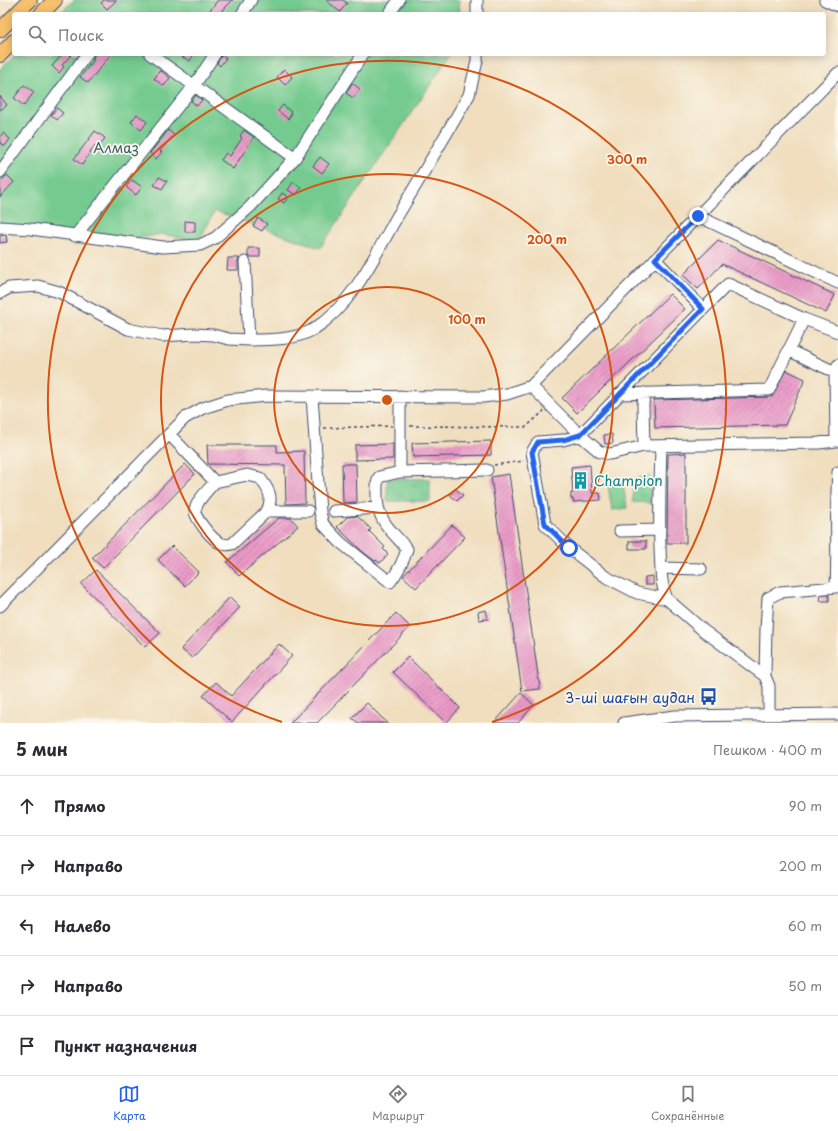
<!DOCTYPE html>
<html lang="ru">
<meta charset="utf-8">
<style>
:root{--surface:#fff;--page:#f2f2f3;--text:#2b2b33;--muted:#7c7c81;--line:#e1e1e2;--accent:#2563eb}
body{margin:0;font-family:"Playpen Sans",sans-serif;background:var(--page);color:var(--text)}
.stop{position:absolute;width:12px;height:12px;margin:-9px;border:3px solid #2563eb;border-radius:50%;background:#fff}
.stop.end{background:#2563eb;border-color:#fff;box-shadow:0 1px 4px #0008}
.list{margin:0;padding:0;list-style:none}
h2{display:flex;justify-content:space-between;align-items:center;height:52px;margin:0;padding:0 16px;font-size:17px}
h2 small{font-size:13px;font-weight:400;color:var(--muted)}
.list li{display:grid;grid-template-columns:26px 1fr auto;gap:12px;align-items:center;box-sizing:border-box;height:60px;padding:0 16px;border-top:1px solid var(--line)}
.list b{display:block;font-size:15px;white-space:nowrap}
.list em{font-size:13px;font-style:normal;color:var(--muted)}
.icon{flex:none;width:22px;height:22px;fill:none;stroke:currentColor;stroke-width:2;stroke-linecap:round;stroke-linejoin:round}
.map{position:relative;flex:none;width:838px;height:723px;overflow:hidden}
.search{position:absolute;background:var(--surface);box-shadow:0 2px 10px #0003;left:12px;right:12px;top:12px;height:44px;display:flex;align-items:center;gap:10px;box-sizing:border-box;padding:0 14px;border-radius:4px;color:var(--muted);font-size:15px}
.sheet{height:352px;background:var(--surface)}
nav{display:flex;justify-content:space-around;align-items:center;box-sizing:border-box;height:56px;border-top:1px solid var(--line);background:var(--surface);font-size:11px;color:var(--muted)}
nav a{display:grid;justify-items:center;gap:2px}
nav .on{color:var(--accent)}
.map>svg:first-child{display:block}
.green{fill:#75cb8f;stroke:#487d76}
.park{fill:url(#park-tufts);stroke:#487d76}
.building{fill:url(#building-hatch)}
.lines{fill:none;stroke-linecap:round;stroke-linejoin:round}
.minor-casing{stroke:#3b496c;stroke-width:13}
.major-casing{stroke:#3b496c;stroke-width:16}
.path{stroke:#3b496c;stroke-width:1.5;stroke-dasharray:3 3;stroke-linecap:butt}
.minor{stroke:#fff;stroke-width:11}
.major{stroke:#f7c06c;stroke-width:14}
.route{stroke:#2563eb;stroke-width:5}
.ring{fill:none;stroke:#d45514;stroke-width:2}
.labels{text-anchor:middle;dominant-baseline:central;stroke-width:3.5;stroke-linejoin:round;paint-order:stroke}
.park-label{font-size:14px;fill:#365e6d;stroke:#fbf7ec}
.culture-label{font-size:14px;fill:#0d838f;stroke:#fbf7ec;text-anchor:start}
.transit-label{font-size:14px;fill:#164399;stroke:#fbf7ec;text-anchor:end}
.centre{fill:#d45514;stroke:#fbf7ec;stroke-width:2}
.ring-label{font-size:12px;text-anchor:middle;font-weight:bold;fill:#d45514;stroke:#fbf7ec;stroke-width:3.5;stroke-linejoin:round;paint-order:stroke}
</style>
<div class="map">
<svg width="838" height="723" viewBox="0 0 838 723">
<defs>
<pattern id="park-tufts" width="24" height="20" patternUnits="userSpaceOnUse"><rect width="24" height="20" fill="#75cb8f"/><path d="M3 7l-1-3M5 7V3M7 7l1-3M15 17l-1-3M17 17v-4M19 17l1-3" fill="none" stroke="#5fa578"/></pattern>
<pattern id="building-hatch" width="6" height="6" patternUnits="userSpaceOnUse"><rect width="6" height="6" fill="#ea9ac7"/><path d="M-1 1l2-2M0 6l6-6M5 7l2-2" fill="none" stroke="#bd7ea5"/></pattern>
</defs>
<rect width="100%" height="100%" fill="#fbf7ec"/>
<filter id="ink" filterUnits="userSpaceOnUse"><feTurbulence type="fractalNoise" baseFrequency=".025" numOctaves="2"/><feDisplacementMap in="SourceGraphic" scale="8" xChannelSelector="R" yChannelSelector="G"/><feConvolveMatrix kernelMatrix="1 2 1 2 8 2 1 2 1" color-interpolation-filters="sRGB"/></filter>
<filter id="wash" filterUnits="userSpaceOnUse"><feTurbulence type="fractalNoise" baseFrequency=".012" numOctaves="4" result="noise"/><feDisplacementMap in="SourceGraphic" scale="16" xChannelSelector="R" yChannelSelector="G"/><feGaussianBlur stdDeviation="0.9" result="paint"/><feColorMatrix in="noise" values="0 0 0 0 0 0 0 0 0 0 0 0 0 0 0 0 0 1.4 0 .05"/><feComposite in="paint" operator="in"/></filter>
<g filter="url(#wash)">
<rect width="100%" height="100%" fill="#f0debe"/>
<path class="green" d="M74,0H459L460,14H59Z
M16,54H451L320,248L215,211L199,241L161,234L121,242L0,227V69Z
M623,483L627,508L612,510L608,485Z"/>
<path class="park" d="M650,475V503L633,502V480Z
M387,479H430V501H387Z"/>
<g id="blocks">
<path class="building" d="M104,0H117L107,9L101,3Z
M218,0H233L219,14H207Z
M326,0H343L347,3L340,12Z
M63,54H72L62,65L64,67L59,73L52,66Z
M95,54H111L88,83L80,77L94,60L92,59Z
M177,54H194L190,61Z
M222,55L226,58L220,66L217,63Z
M284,69L292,77L285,85L277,77Z
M160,70L170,78L164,86L154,79Z
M352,83L360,89L353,98L346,93Z
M24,85L34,92L24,106L14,98Z
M196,95L202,100L197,106L191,101Z
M0,96L7,105L0,110Z
M283,105L292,113L288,119L278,111Z
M57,108L63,113L57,120L51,115Z
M137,114L147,122L141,130L131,122Z
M168,130L174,135L160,151L162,152L156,159L150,153Z
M244,130L254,137L233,169L221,160L226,153L230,156L242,138L240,136Z
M95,131L105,138L98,148L95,145L82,165L74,159Z
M3,133L10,139L5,146L0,143V137Z
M320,157L329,164L322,173L313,166Z
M7,175L14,182L0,197V182Z
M159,177L167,181L162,189L154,185Z
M132,180L142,187L136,195L126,187Z
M293,182L301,188L296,195L288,190Z
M282,193L288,197L284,203L278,199Z
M258,218L267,224L262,231L253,226Z
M185,221L195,222V232H185Z
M6,235L7,242L0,243V236Z
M718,240L835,295L826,313L722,264L698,289L683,275Z
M248,248H260V257H250L248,256Z
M228,258H239L238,262V270H227Z
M670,294L685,309L577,413L562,398Z
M786,370L805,379L785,425L655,428L654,400L772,397Z
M612,434L613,443L605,444L604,435Z
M491,441V455L413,457L412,443Z
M393,444V459L355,460V445Z
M207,445H277V452L304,451L305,503L286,504L285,465L208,464Z
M686,453V543H667L668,454Z
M185,464L195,474L103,568L92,558Z
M342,464H356L357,502L343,503Z
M590,465L592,493H600L601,500L573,502V499H571V493H573L571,467Z
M509,474L540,689L522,691L491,477Z
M456,489L463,495L457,501L450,495Z
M357,516L371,529L369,531L385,547L383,549L388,554L380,563L376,560L375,561L363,552L337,527L347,517Z
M279,518H291L298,526L239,576L227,562Z
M452,525L465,537L416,588L403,576Z
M629,541H646V549H629Z
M172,546L199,572L185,586L158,560Z
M96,570L160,633L145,647L81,584Z
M653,576V585H645V577Z
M821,595H829V601H820Z
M230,597L240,607L192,658L181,649Z
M486,610L488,619L479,620L478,612Z
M396,613L410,627L350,689L317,723H290Z
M279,644L292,656L232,722L203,696L216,682L231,696Z
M408,657L460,708L446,723L393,672Z
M521,693L534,705L518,723H494Z
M367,703L382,718L388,723H358L352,718Z"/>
</g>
</g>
<g filter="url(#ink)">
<use href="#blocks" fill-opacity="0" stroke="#3b496c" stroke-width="1"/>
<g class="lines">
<defs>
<path id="minor" d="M477,0V14
M825,0L838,6
M242,14L251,0
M389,14L399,0
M150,54L295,158
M0,172L87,54
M698,216L838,283
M0,227L31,229L163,247L200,245L215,238L250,207L295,158L363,54
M75,236L194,86L215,54
M655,259L703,309
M245,262L249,340C270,340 296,340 314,329C354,303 375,255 398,215C422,175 446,135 469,95L477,61V54
M0,293L9,288L38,286L59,292L128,329L162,336L195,334L213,335L229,339L249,340
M788,350L835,372
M531,386L580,435L728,284L804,319L838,332
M619,394L769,390L804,319
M312,396L320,512L323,524L340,542L390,582C397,573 404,560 407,549C392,531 377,521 377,496C377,489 376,483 379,477L400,472V396
M169,434L215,482C208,490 197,500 195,510C194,518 213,540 220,543C224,545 228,545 232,544L267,511C274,496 268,489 260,478L247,475L215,482
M644,446L643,405L644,393
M661,446C660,480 659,514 660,548C661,565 660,583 667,599
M400,472L487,470
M267,511H308
M334,511L377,508
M620,531L660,530
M661,568L701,569
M0,606L185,418L203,408L228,400L266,396L483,397L507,394L531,386L838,73
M765,676L766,629L768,598L780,592L836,587C838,548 835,510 838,472
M769,715V686L765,676L704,631L667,599L637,593L606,577L569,548L545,524L532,452L538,442L563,440L580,435L600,452L610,454L644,446L819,443L836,441L835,372L838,365
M624,723L675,716L838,714"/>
<path id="major" d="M16,14L30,0
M41,14L55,0
M0,30L14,16
M0,55L14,41"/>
</defs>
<use href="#minor" class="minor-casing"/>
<use href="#major" class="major-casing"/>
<path class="path" d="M410,426L526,427L544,411
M324,428L392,426
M494,465L524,461"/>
<use href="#minor" class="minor"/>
<use href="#major" class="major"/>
</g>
</g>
<g class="lines" filter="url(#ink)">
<path class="route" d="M569,548L545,524L532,452L538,442L563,440L580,435L703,309L655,259L698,216"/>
</g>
<g class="ring">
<circle cx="387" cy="400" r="113"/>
<circle cx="387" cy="400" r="226"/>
<path d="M282 722A339 339 0 1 1 492 722"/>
</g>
<defs>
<symbol id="building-bare" viewBox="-9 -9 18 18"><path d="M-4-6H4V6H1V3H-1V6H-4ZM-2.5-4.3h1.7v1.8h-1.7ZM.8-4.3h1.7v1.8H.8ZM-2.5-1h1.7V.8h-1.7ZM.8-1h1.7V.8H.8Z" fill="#0f9aa8" stroke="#fbf7ec" stroke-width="2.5" paint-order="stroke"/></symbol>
<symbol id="bus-bare" viewBox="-9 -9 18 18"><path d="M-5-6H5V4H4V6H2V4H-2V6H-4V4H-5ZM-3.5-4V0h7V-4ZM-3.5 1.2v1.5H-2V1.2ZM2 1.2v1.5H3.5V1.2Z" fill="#1a4fb4" stroke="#fbf7ec" stroke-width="2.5" paint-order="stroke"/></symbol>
</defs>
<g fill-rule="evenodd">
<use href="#building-bare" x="568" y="468" width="25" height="25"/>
<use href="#bus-bare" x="696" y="684" width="25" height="25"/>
</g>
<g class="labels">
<g class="park-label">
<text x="116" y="147">Алмаз</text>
</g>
<g class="culture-label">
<text x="594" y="480">Champion</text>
</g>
<g class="transit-label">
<text x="695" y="697">3-ші шағын аудан</text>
</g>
</g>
<circle cx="387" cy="400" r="6" class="centre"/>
<g class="ring-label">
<text x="627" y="164">300 m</text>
<text x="547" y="244">200 m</text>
<text x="467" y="324">100 m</text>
</g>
</svg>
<div class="stop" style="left:569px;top:548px"></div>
<div class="stop end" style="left:698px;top:216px"></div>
<div class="search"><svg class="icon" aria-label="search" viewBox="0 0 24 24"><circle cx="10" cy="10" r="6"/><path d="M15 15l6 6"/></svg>Поиск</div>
</div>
<section class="sheet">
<h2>5 мин<small>Пешком · 400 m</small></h2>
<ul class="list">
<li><svg class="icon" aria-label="ahead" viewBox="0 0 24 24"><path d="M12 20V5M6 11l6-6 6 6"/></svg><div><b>Прямо</b></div><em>90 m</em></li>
<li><svg class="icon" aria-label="right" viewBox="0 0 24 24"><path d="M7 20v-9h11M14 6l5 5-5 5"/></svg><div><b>Направо</b></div><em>200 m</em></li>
<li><svg class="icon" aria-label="left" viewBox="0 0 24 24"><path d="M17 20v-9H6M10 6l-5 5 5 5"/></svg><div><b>Налево</b></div><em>60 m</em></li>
<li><svg class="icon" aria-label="right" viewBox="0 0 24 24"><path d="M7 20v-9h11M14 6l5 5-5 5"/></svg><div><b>Направо</b></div><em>50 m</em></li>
<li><svg class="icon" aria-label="arrive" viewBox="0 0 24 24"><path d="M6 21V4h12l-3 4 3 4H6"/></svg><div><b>Пункт назначения</b></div></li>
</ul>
</section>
<nav>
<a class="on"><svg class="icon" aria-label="map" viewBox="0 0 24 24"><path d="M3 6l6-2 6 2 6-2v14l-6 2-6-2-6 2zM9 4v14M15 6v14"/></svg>Карта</a>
<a><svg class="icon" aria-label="directions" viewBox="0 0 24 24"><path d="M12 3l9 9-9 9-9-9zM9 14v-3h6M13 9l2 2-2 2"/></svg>Маршрут</a>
<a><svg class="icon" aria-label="saved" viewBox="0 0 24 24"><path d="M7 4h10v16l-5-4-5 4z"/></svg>Сохранённые</a>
</nav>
